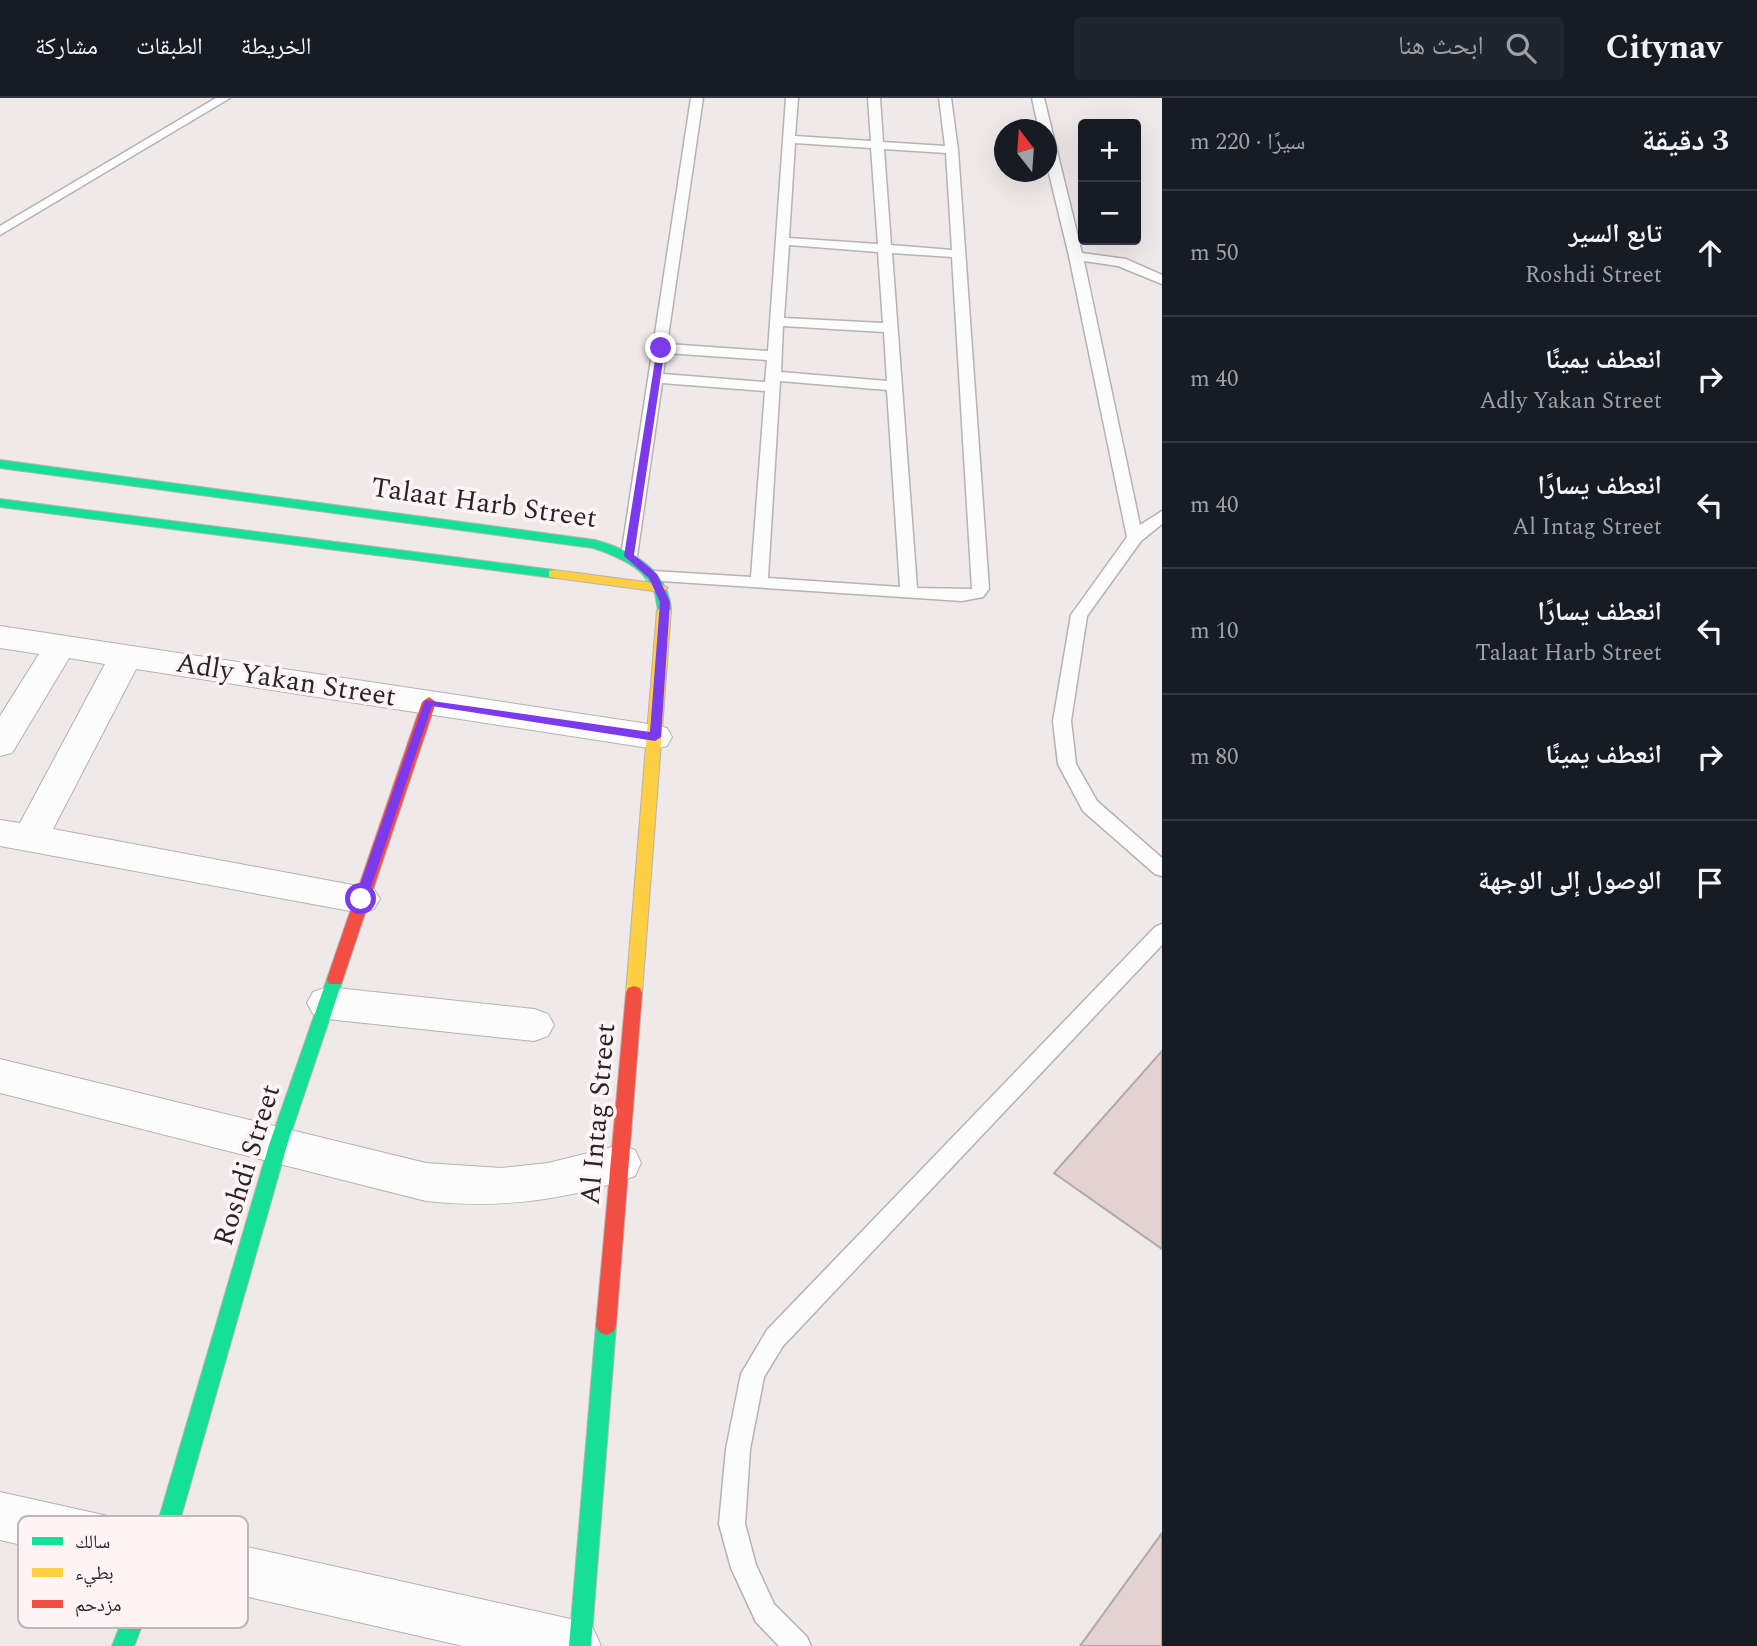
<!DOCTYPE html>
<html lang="ar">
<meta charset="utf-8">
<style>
:root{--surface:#171b24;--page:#20242c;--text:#f1f3f6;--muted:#9ea1a6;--line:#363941}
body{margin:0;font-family:Spectral,"Noto Naskh Arabic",serif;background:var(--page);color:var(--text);direction:rtl}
.controls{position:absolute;right:21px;top:21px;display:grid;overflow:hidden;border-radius:7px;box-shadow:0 7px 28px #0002}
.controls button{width:63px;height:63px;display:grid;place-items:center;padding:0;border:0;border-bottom:2px solid var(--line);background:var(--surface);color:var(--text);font:35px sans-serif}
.compass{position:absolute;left:994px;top:21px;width:63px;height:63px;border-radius:50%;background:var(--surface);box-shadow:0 7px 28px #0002;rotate:343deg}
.stop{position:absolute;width:21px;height:21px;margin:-16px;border:5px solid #7c3aed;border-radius:50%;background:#fff}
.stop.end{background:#7c3aed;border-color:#fff;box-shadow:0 2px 7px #0008}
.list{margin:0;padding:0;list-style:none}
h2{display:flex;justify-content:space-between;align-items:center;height:91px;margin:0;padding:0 28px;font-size:30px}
h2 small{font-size:23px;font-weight:400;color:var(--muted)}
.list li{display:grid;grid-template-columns:46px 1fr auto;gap:21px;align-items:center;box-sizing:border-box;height:126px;padding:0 28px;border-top:2px solid var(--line)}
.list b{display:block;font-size:26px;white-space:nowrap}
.list p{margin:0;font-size:23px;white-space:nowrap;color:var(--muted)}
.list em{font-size:23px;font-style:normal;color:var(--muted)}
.icon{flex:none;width:38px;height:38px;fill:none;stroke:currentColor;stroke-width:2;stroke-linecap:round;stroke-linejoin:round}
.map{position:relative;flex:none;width:1162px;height:1548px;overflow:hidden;direction:ltr}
header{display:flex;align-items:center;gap:42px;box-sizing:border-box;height:98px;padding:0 35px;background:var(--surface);border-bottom:2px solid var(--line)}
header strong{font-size:33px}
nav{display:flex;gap:38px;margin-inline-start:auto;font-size:24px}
.search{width:490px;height:63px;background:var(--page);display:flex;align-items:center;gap:18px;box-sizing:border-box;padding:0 24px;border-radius:7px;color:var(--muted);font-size:26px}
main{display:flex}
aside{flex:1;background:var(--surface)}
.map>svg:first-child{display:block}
.building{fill:#e4d2d2;stroke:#afaaaa;stroke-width:2}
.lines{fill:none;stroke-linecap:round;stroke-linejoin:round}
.lane-casing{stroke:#b6b1b2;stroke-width:3}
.street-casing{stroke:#b6b1b2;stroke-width:2}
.fast-casing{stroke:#b6b1b2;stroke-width:2}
.slow-casing{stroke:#b6b1b2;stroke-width:2}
.jam-casing{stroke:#b6b1b2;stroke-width:2}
.lane{fill:#fdfcfc;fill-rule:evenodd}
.street{fill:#fdfcfc;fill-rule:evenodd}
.fast{fill:#16e098;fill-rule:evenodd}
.slow{fill:#ffcf43;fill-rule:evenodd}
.jam{fill:#f24e42;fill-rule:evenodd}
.route{fill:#7c3aed}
.labels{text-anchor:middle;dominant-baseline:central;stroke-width:7;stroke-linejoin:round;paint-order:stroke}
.street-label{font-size:28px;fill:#292526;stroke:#fef4f6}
.key{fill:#fef4f6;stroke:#beb6b8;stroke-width:2}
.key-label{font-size:19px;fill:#292526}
</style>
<header>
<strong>Citynav</strong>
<div class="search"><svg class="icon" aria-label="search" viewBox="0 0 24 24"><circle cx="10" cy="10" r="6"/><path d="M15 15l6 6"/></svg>ابحث هنا</div>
<nav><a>الخريطة</a><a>الطبقات</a><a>مشاركة</a></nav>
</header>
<main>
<aside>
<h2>3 دقيقة<small>سيرًا · 220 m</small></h2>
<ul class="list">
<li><svg class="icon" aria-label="ahead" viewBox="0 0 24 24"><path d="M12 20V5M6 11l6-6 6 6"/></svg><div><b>تابع السير</b><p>Roshdi Street</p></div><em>50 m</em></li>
<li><svg class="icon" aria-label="right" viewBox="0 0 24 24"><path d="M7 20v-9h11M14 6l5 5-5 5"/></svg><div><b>انعطف يمينًا</b><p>Adly Yakan Street</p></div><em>40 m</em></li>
<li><svg class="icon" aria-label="left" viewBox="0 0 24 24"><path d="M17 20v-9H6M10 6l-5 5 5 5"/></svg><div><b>انعطف يسارًا</b><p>Al Intag Street</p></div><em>40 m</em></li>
<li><svg class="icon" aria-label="left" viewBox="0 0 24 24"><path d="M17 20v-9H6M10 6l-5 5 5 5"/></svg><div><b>انعطف يسارًا</b><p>Talaat Harb Street</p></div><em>10 m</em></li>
<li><svg class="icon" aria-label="right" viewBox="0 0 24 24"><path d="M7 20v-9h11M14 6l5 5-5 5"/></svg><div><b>انعطف يمينًا</b></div><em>80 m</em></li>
<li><svg class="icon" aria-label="arrive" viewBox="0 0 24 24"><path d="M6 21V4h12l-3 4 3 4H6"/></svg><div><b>الوصول إلى الوجهة</b></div></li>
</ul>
</aside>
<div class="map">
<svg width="1162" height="1548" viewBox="0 0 1162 1548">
<rect width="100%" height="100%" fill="#f0e9ea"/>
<path class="building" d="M1162,953V1151L1054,1075Z
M1162,1435V1548H1080Z"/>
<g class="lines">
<defs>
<path id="lane" d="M216,0H230L0,137V128Z
M691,0H703L667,246L768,253L786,0H798L795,38L871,43L868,0H880L883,44L945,48L939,0H951L958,52L989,491L983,499L962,503L647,482L645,478L653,473L751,479L765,293L662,285L637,458L629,463L621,458ZM795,45L871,50L878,146L789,140ZM884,51L946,55L952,152L891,147ZM789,147L878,154L883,225L784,220ZM892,155L952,159L972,491L917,490ZM783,228L884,234L887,283L781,274ZM666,255L767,262L765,284L663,276ZM780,283L887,292L900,489L768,480Z
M1032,0H1044L1082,155L1126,161L1162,177V186L1118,168L1084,163L1140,427L1162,413V426L1141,443L1087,518L1071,623L1076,666L1097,703L1162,760V778L1155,776L1083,713L1058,666L1053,623L1071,517L1127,439L1069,158L1046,63V32H1039Z
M1162,826V847L783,1248L764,1279L750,1351L745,1426L756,1467L774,1506L807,1539L811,1548H779L756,1524L731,1470L719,1426L726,1351L741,1276L767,1232L1155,829Z"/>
<path id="street" d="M0,528L655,627L667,630L672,639L667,648L655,651L136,571L53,731L374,791L380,801L374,811L361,815L0,748V722L20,725L105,566L69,560L12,655L0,658V618L39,556L0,550Z
M327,889L534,911L548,916L554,927L548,938L534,943L327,921L313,916L307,905L313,894Z
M0,961L426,1065L501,1070L548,1065L620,1047L635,1052L641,1065L635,1078C566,1103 499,1111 426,1103L0,995Z
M0,1394L575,1522L593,1530L601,1548H463L0,1442Z"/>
<path id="fast" d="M0,362L595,442C631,452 668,471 671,512L664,516L659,515C656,507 657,497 652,489C642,468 614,457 593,450L0,370Z
M0,401L554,472L561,476L554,480L0,409Z
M335,874L341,876L343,881L287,1047L171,1454L134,1548H112L149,1454L269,1047L327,881L329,876Z
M606,1219L613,1222L616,1228L591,1548H569L596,1228L599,1222Z"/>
<path id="slow" d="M554,472L661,486L668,490L661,494L549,479V473Z
M664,508L671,512L642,895L640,900H628L626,895L657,512Z"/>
<path id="jam" d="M429,599L436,604L343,881L341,886H329L327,881L422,604Z
M634,888L640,890L642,895L616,1228L613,1234L606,1237L599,1234L596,1228L626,895L628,890Z"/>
</defs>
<use href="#lane" class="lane-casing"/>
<use href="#street" class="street-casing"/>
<use href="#fast" class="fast-casing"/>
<use href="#slow" class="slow-casing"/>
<use href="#jam" class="jam-casing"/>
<use href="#lane" class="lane"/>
<use href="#street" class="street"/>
<use href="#fast" class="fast"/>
<use href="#slow" class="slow"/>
<use href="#jam" class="jam"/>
</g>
<path class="route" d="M661,247L665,250L634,457L657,476L670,504L661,639L655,643L432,608L367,801L365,804H357L355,801L425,602L650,634L660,504L649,480L624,458L657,250Z"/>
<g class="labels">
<g class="street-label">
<text transform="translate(484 405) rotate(8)">Talaat Harb Street</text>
<text transform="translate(286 582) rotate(9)">Adly Yakan Street</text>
<text transform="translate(598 1016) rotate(-85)">Al Intag Street</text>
<text transform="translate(247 1067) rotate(-73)">Roshdi Street</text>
</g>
</g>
<rect x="18" y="1418" width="230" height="112" rx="10" class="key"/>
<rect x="32" y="1439" width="31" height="8" fill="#16e098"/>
<rect x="32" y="1470" width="31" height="9" fill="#ffcf43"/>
<rect x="32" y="1502" width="31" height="8" fill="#f24e42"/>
<g class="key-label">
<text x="75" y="1450">سالك</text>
<text x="75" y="1481">بطيء</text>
<text x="75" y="1513">مزدحم</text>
</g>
</svg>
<div class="controls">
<button>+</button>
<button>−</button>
</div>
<svg class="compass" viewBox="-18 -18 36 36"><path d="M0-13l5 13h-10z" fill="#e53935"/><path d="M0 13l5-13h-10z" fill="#9ea1a6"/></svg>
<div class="stop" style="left:361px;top:801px"></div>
<div class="stop end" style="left:661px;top:250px"></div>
</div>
</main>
